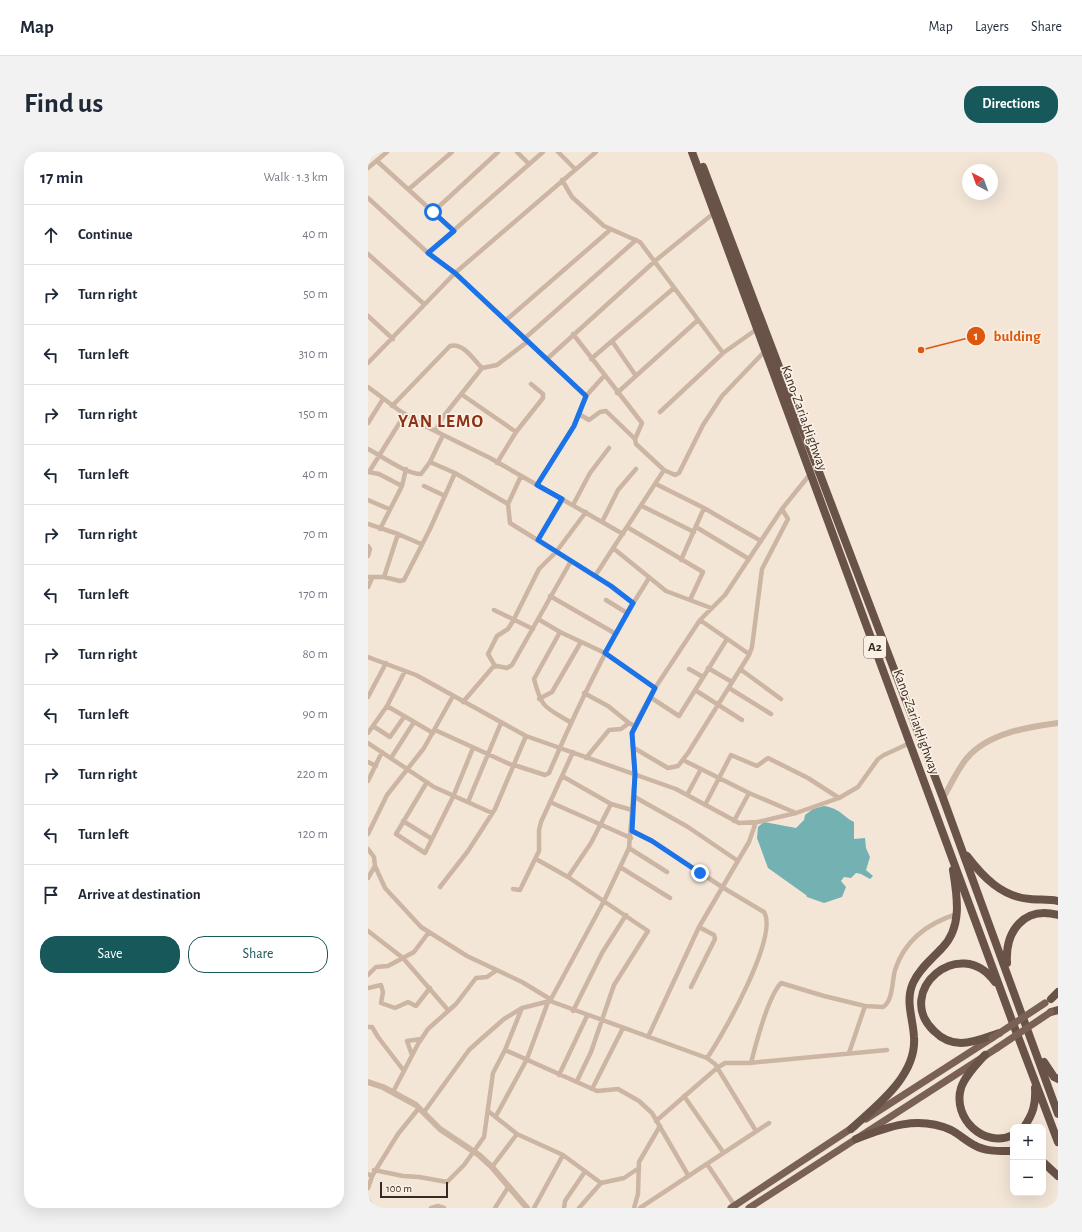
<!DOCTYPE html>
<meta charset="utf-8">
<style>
:root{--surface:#fff;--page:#f2f2f3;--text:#1f2937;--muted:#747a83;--line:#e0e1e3;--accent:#17585b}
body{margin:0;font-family:"Alegreya Sans",sans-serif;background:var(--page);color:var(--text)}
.controls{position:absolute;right:12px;bottom:12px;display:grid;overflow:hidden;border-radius:8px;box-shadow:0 4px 16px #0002}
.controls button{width:36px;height:36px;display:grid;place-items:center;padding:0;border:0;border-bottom:1px solid var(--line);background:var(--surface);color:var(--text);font:20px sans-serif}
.compass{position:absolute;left:594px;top:12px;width:36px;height:36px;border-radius:50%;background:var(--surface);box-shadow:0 4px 16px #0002;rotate:319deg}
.scale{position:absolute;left:12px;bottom:10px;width:68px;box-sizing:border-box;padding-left:4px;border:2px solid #362a25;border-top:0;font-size:11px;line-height:14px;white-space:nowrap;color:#362a25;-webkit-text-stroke:3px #fbf0e4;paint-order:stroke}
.stop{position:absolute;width:12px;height:12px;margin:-9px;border:3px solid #1a73e8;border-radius:50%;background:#fff}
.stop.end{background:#1a73e8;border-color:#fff;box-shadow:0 1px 4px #0008}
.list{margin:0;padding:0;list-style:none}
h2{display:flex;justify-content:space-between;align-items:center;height:52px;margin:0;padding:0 16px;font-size:17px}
h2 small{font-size:13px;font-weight:400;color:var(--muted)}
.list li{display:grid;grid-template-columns:26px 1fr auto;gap:12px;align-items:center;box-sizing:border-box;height:60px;padding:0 16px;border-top:1px solid var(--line)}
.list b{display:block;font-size:15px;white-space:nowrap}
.list em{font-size:13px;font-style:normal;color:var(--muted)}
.actions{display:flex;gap:8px;padding:12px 16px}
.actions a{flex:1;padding:9px 0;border:1px solid var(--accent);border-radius:16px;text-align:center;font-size:14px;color:var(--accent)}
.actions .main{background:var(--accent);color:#fff}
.icon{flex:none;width:22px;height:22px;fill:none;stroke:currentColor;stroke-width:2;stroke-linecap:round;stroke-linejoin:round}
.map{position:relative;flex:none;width:690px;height:1056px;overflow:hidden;border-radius:16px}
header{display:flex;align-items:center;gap:24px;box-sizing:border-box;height:56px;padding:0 20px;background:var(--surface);border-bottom:1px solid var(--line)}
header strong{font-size:19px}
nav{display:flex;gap:22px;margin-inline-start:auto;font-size:14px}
.intro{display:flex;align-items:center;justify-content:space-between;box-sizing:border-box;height:96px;padding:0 24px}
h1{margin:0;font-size:28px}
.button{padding:10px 18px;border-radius:16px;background:var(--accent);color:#fff;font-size:14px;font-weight:700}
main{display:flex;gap:24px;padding:0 24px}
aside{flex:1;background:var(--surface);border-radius:16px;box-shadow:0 4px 16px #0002}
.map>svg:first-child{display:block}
.water{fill:#74b1b3}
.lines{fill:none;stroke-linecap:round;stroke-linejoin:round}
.minor{stroke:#ccb5a2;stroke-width:4.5}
.tertiary{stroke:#ccb5a2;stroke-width:6}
.primary{stroke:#7a6155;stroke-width:7}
.trunk{stroke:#695248;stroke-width:8}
.primary-bridge{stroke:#7a6155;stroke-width:7}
.route{stroke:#1a73e8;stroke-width:5}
.labels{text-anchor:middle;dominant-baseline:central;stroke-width:3.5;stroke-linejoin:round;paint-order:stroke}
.shield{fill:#fbf0e4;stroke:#71655e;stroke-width:1}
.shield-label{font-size:13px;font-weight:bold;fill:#362a25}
.street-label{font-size:14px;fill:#362a25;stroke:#fbf0e4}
.district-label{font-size:18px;font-weight:bold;letter-spacing:1px;fill:#8d3117;stroke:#fbf0e4}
.leader{fill:none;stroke:#df570d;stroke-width:1.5}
.callout-dot{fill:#df570d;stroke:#fbf0e4;stroke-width:1.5}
.mark-label{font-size:12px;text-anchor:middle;font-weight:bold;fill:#fff}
.callout-label{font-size:15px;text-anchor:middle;font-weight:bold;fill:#df570d;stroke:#fbf0e4;stroke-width:3.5;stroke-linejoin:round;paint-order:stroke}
</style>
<header>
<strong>Map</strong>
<nav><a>Map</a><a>Layers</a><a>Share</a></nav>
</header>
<div class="intro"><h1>Find us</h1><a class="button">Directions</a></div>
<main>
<aside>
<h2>17 min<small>Walk · 1.3 km</small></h2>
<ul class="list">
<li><svg class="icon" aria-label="ahead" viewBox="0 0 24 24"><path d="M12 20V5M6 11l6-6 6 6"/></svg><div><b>Continue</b></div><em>40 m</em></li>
<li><svg class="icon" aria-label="right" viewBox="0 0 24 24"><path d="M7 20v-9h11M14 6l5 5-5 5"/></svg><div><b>Turn right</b></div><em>50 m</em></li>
<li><svg class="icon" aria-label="left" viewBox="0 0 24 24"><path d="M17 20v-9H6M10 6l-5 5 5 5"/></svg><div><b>Turn left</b></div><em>310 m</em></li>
<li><svg class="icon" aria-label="right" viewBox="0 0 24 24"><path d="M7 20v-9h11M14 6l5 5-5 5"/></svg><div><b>Turn right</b></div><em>150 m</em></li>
<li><svg class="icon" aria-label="left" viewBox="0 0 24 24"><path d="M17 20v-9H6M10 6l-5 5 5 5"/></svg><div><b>Turn left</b></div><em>40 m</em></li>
<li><svg class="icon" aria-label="right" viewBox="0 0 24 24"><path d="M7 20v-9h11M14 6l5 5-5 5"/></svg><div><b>Turn right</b></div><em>70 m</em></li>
<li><svg class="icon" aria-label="left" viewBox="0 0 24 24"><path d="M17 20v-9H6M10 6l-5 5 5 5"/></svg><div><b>Turn left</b></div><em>170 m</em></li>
<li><svg class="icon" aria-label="right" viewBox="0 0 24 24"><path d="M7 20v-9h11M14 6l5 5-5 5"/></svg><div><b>Turn right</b></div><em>80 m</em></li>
<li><svg class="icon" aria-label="left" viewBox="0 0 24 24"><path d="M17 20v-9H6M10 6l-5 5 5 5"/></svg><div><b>Turn left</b></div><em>90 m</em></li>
<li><svg class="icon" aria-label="right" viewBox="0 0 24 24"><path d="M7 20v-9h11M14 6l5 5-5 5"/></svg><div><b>Turn right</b></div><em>220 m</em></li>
<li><svg class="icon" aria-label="left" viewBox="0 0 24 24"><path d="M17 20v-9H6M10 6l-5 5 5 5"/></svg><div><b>Turn left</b></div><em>120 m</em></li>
<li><svg class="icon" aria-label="arrive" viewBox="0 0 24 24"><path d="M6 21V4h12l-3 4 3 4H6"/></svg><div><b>Arrive at destination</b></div></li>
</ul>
<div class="actions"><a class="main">Save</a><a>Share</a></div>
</aside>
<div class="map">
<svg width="690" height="1056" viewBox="0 0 690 1056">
<rect width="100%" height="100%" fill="#f3e6d7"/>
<path class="water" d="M456,654C473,657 473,663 486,670V687L497,686L498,696L502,705L498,718L505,724L502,727L493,722L488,721L483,726L476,725L473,729L478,735L474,745L456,751L439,745L438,743L400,716L389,686L390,675L396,670L428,676L436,668L437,663L445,657Z"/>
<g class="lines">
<path class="minor" d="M149,0L161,12
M190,0L207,17
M9,9L86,79
M0,16L19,0
M194,28L204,45L236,74L272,90L355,201
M41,37L84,0
M0,46L60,101L87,121L218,244
M65,60L130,0
M60,101L175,0
M0,102L56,152
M0,164L25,187
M137,169L242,78
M205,182L274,271L267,287L268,292L296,318L307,323L311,321L335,273L354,244L397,199
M156,187L268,88
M244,189L268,224
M179,207L287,109L346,61
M223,207L306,136
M0,211L87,121L228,0
M0,235L32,259L55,273L122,306L255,382
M249,241L330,168
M93,242L148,280
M24,254L82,194C95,190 106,208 114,216
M292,260L355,201L389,177
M211,262L221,268L232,260L238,259L267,287
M0,271L15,247
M67,279L75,265L114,216L129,213L159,190
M0,297C14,304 38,322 53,322L62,310L75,283
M62,310L87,321L140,352
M129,311L148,280L175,246V242L163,232
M0,320L11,322L34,334
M1,320L37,262
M153,324L140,352L142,371L243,434L265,451
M288,332L336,356L393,389
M169,333L206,274L218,244L236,224
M56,334L77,344
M0,348L21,357
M205,353L222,321L241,296
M274,354L326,380
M234,370L250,338L268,317
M0,372L30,382L53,392
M259,375L335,420L322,448
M328,375L381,407
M12,377L34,334L38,317
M170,388L195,347
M0,394L2,397L0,404
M245,396L298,439L343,456
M313,408L336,356
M227,424L296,318
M0,425H16L30,382
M16,425L32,429L36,428L62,377L87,321
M0,435L4,426
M182,444L248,482
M238,448L259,461
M126,458L165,477
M170,467L192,480L237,501L287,536
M332,468L381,502
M192,480L166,527C174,557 176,554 202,570
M0,505L48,523L158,584L308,637L371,671L390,670L428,661L471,646L490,635L510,607L516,603L542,591
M127,514L120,502L129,484L140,477L145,469L171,417L188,400L218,360
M340,516L364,530
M321,517L335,525
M372,517L413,547
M361,536L403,562
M327,538L374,568
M216,541L240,554L261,571
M0,545L18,511
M282,545L311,564L359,487
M171,547L184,540L213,490
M95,550L125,515L129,514L139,516L144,513L203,409
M19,554L65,581
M5,574L22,585L36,565
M67,578L146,614
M0,581L19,554L37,519
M0,591L66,635L124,661
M266,596L300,616L310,614L320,601L381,503L384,495L394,417L420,367L414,357
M23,606L46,570
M218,606L241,578L253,577L261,571L267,574
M315,608L381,641L428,661
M0,610L8,614
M146,613L177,623L181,621C210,553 241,488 281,426
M194,624L243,652L264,658
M0,629L14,600
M59,630L28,682L57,701L85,645L105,596
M319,643L333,617
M265,644L320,675L370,709
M100,650L133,571
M182,650L263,686
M337,653L363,603L389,614L400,606L440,626L471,646
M35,669L64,687
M366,669L381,641
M264,679L284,689L354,735L396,760C411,784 355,883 339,906
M0,682L19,643L56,596L85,544
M261,696L299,720
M0,697L6,705L7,714L17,736L53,775L99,804L154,830L182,847
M168,707L200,725L280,779L246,833L223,900L209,929
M252,715L302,746
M200,725L223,691L243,652
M0,726L7,714
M72,735L100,699L127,657L158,584
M145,737L152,738L171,699V678L173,670L205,600
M0,779L35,806L80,858
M0,823L8,815L20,814L46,800L61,780
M323,835L347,787L346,783L331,775
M0,836L13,833L15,840L13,851L27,856L40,850L48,854L62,836
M182,849L339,906L347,912L388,979
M205,859L234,801L258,763
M0,875H4L10,885L36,919
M280,885L331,775L381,690L388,670
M137,898L229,939L250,937L271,949L284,961L320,1023
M481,901L497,854
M44,903L39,889L53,887
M383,911C388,891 400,845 413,831L456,844L497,854L515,855C525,849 524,829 527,818C537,787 560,771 589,762
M191,923L219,864
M224,937L255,876
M25,940L50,892L60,877L88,852L108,826L119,825L129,818
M316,944L355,1000
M120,959L149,982L195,1003L233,1031
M56,960L101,898L112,888L136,867L154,856L182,849L236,749L261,696L267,622L264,581L271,565L287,536L332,468L357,443L414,357L443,321
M128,964L159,907L180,850
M288,969L349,916L357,911H381L519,898
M339,1012L367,1054
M124,1015L149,982
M6,1018L35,1024L51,1025L79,1030L96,1013L116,985L125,921L137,898L154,856
M0,1022L4,1024L30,982L51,956
M0,1036L5,1022
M0,1048L5,1056
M63,1056L70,1054L76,1056
M127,1056L141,1034
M166,1056L195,1003
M196,1056L197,1049L216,1021
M211,1056L233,1031L256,1026L271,1016
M266,1056L270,1042L271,1010L292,974
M272,1056L401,971"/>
<path class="tertiary" d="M575,646C583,633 589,618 599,606C620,581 660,575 690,571
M0,930L15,935L48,953L72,977L111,1003L124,1015L159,1056"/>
<path class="primary" d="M498,967L624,886
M363,1056L487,974
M381,1056L629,896"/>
<path class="trunk" d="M324,0L646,874L690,990
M335,15L575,646L690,962
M599,704C615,725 634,745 662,747C671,748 681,747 690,749
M639,811C637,779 656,754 690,763
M627,830C592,781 525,840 566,879C573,886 583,891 593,891C606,891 619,885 631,881
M683,847L690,840
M683,860L690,858
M617,903C608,913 597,924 593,936C584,966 616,997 645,983
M676,910L686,925L690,927
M656,975C665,962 668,952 667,936
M483,977C508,954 549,924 546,885C545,866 537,849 545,831C551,817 564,807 574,796C595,775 589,743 585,718
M488,987C519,975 550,963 583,978C591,982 598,989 606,993C618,1000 632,999 645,999
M675,1010L690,1024"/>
<path class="primary-bridge" d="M624,886L677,851
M629,896L683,860"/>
</g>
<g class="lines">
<path class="route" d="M65,60L86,79L60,101L87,121L218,244L206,274L169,333L194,347L170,388L243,434L265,451L237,501L287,536L264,581L267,622L264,679L284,689L332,721"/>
</g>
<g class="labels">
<rect class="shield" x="496" y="484" width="22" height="22" rx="3"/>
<g class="shield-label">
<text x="507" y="495">A2</text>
</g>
<g class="street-label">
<text transform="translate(436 266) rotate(70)">Kano-Zaria Highway</text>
<text transform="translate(548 570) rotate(70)">Kano-Zaria Highway</text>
</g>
<g class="district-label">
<text x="73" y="270">YAN LEMO</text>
</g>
</g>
<path class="leader" d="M553 198L608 184"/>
<g class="callout-dot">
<circle cx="553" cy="198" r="4"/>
<circle cx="608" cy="184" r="10"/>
</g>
<g class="mark-label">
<text x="608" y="188">1</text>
</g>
<g class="callout-label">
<text x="649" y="189">bulding</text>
</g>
</svg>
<div class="controls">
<button>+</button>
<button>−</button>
</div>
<svg class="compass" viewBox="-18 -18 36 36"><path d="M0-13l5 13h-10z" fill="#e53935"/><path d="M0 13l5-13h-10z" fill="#747a83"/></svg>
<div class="scale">100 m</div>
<div class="stop" style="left:65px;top:60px"></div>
<div class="stop end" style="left:332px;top:721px"></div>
</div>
</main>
